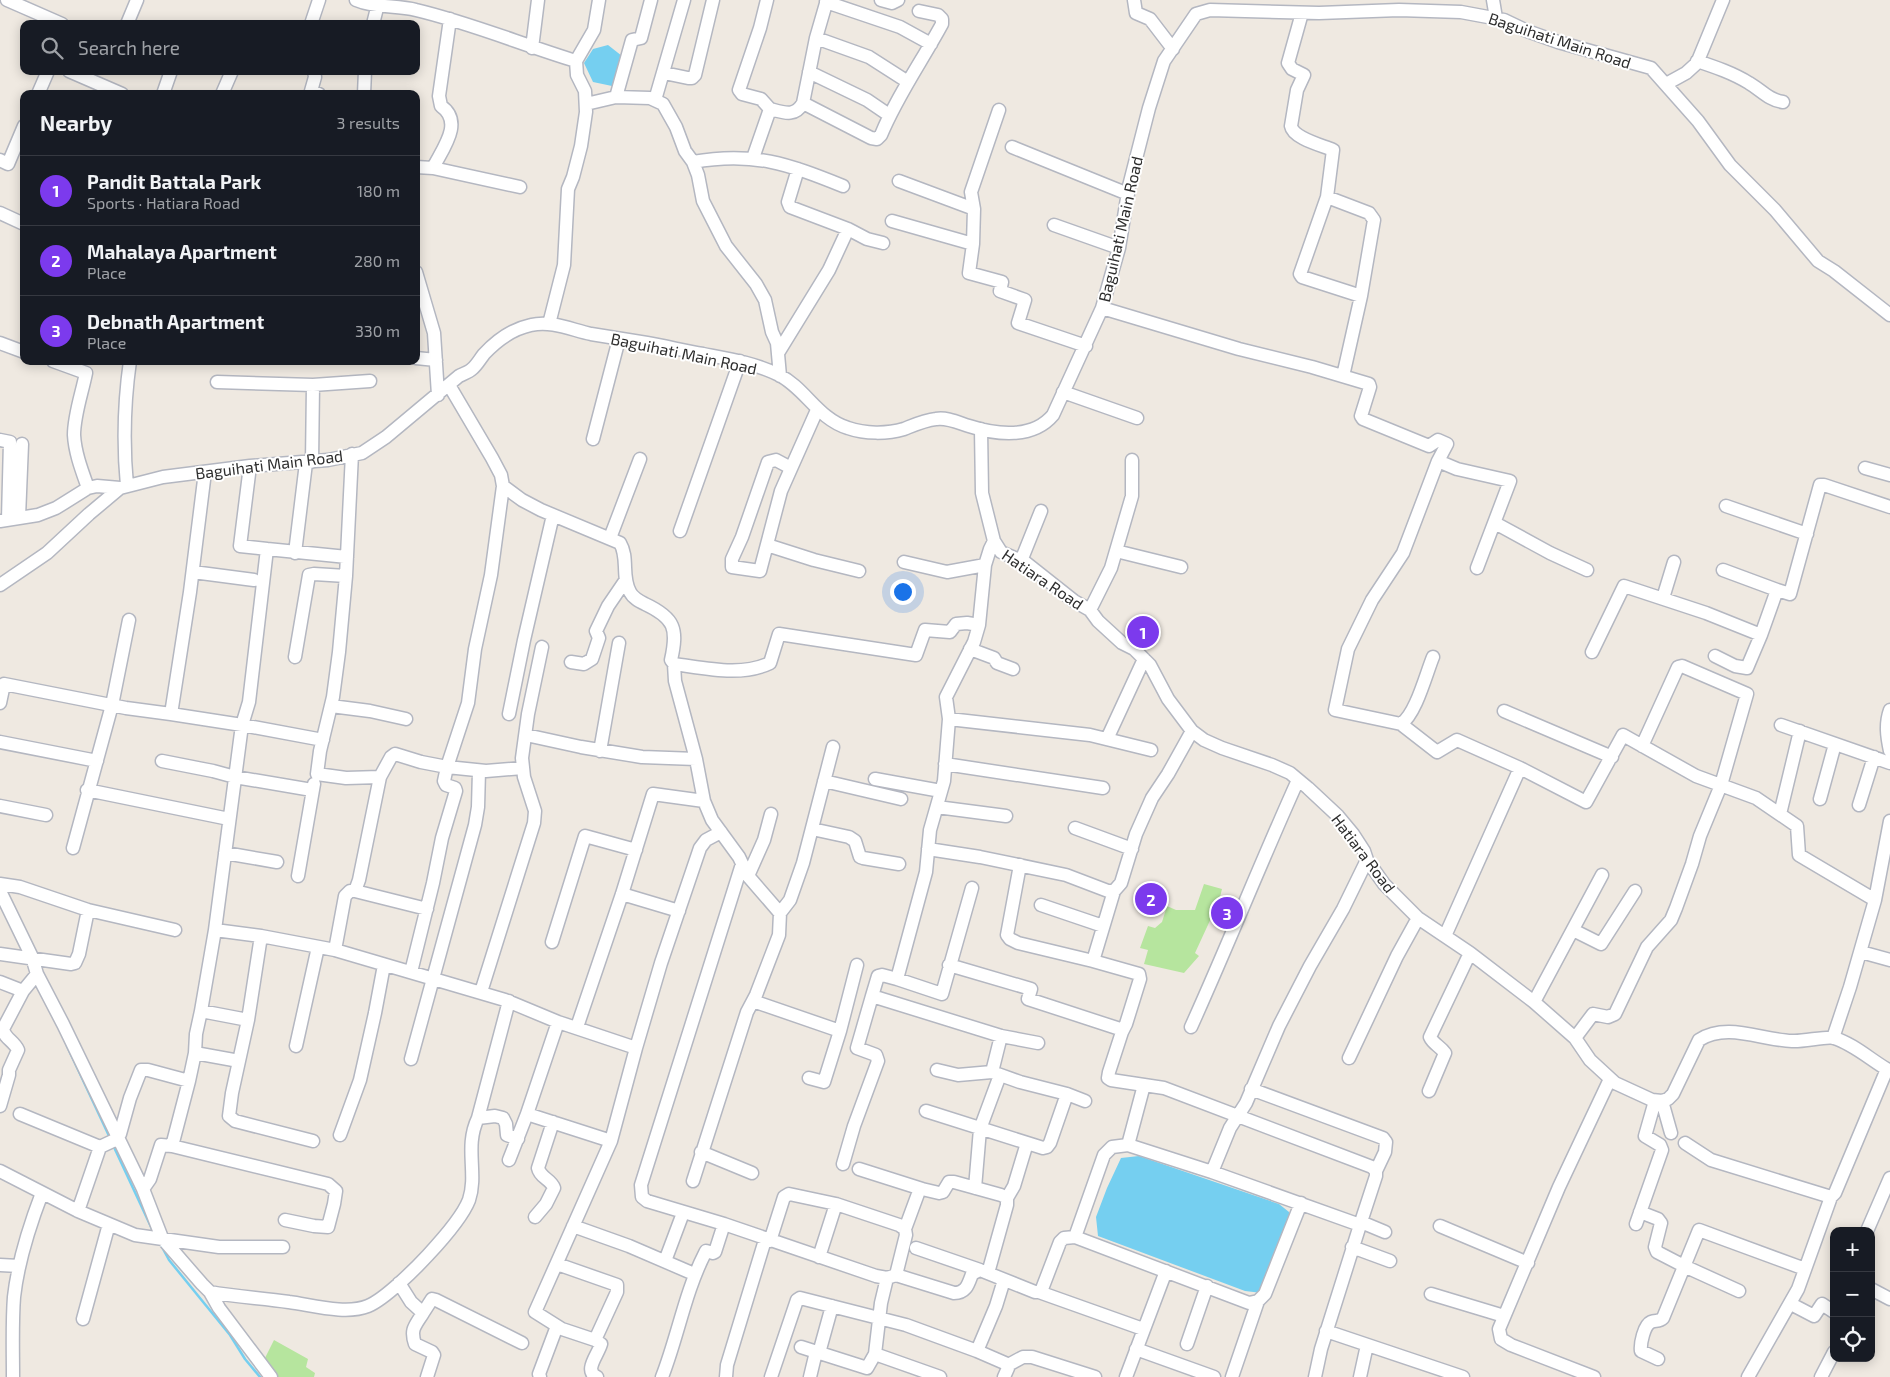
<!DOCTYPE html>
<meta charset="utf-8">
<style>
:root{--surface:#171b24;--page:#20242c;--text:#f1f3f6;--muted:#9ea1a6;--line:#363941;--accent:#7c3aed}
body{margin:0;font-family:"Exo 2",sans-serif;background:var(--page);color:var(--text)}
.controls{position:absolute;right:15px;bottom:15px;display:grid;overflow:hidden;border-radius:10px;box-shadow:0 2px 12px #0003}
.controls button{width:45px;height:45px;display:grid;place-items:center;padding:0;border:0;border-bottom:1px solid var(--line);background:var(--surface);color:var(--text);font:25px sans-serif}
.you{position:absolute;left:902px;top:591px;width:18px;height:18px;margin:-12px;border:4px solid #fff;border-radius:50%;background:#1a73e8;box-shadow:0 0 0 8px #1a73e833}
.badge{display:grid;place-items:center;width:32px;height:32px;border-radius:50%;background:var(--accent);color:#fff;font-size:16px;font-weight:700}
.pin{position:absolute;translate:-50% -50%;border:2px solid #fff;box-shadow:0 1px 5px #0006}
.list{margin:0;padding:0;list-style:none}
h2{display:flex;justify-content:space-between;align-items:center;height:65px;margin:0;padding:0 20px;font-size:21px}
h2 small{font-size:16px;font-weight:400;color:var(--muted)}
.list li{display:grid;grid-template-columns:32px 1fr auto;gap:15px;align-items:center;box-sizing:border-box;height:70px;padding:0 20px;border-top:1px solid var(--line)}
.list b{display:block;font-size:19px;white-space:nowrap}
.list p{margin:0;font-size:16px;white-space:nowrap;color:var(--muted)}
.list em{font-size:16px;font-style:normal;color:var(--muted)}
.icon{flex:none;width:28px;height:28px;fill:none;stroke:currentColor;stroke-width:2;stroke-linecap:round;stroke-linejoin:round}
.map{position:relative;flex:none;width:1890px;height:1377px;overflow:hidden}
.search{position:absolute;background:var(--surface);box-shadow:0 2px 12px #0003;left:20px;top:20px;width:400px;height:55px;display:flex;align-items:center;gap:12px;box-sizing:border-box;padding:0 18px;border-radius:10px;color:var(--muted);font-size:19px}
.panel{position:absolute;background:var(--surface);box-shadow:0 2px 12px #0003;left:20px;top:90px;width:400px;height:275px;border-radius:10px}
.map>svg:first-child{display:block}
.green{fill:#b6e59e}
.water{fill:#75cff0}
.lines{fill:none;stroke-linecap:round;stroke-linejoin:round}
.stream{stroke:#75cff0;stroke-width:2.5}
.minor-casing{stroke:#b4b7c1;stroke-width:15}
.minor{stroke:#fff;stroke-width:12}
.labels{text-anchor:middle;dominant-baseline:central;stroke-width:4;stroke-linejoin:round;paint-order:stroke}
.street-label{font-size:16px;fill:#2e2e2e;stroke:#fff}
</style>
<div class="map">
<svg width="1890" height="1377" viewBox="0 0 1890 1377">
<rect width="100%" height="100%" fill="#efe9e1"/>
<path class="green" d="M1204,884L1222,889L1219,901L1195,953L1199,956L1184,973L1144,964L1148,950L1140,948L1148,926L1155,928L1162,922L1167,906L1176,910H1195Z
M274,1340L308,1359L306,1367L315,1373L314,1377H277L264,1360Z"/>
<path class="water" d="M608,45L622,56L612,86L593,82L584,63L593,49Z
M1139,1156L1279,1204L1289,1212L1290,1228L1262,1293L1245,1291L1098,1236L1096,1217L1107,1188L1121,1158Z"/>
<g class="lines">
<path class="stream" d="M67,1046L110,1138
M113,1145L152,1229
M162,1247L169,1260L230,1335L245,1359L260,1377"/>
<defs>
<path id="minor" d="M7,0L62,24
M356,0C374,8 397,5 416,10C471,23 523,45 576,61L577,75L585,91L586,112L581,146L573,177L568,189L564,265L549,324
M767,0L760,28L739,90L742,94L761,99L770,109
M881,0L892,3L898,0
M1134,0L1136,13L1150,19L1173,49
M1493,0L1496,18
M826,2L900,27L931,44
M1302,13L1288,63L1292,69L1304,75L1297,90L1291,126C1293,138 1321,145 1333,150L1327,197
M127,24L137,0
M311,24L319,0
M373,24L378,4
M816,38L869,57L908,82
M532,48L538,0
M576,61L594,30L599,0
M1697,61C1715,67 1733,73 1749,83C1761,90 1769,100 1783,102
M69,71L122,94
M314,71L315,77L311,91L319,94
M809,72L867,100L889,115
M664,73L688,78H692L695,75L713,0
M1666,84L1686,73L1697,63L1723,0
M38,94L48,71
M163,94L171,71
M222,94L232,71
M364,94L365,71
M616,97L632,40L641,38L651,0
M655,100L684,0
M803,103L871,138L877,139L881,135C897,96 922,61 942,24V19L938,15L919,11
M586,104L616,97L650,98L663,104L676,127L685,151L693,162L698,175L703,201L726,246L756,284L765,300L772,332L777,343L780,376
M999,110L971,192L974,209L973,244L969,273L1002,282L1000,291L1025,300L1018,323L1086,346
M1012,147L1128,194
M753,158L770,109C785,113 795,117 803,103L816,38L827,0
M0,160L8,164L24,126
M693,162C753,151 788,164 843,186
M416,167L433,168L520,187
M433,168C443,148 464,122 441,106L439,96L450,19
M798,169L788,202L790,207L848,229L867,239L883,243
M899,181L974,209
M0,213L24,224
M892,221L973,244
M1054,225L1119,248
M416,272L434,333L438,395
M1102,308L1239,349L1312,367L1369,384L1370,387L1361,416L1363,419L1429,446L1438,440L1447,444L1438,461L1403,553L1372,600L1348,649L1335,710L1401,724L1437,752L1457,740L1520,768L1586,802L1623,735L1696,776L1756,798L1797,826L1799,855L1875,900
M0,343L24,352
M778,353L829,270L848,229
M416,358L436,360
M53,361L86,373C82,393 74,415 74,435C75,453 82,471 88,488
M1343,376L1361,296L1374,220L1369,213L1327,197L1300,274L1302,277L1361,296
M217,382L313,385L370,381
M449,385L492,458L501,475L503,486L522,500L541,510L620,543C629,558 621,576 630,592C633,598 639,601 645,604C675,618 678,629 671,660L674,664L675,681L696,759L704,801L712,820L739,857L748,876L780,913
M1063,392L1137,418
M981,429L982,493L994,541L1001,552L1026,563L1074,601L1090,610L1098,621L1122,643L1134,649L1150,665L1168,699L1192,731L1204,740L1222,748L1272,765L1290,773L1308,788L1338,816L1353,834L1364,851L1367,860L1384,884L1418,918L1470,953L1534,1002L1575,1038L1590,1060L1615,1083L1652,1100L1662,1101L1668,1099L1673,1094L1699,1040C1727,1022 1761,1040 1792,1041C1803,1042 1826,1036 1834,1038C1854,1044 1872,1061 1890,1071
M593,439L619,339
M0,440L10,442L8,519
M352,454L346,576L339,652L333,697L320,751L317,774L346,778L380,777L391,757L395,754L421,762L447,767L468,703L475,649L491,575L503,486
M1438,461L1457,469L1510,481L1477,568
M312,462L313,385
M250,466L240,546L267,549L249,702L242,725L215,930L261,936L335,950L505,1000L558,1022L636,1048L661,963L700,848L706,840L721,832
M791,468L776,460L768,462L742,537L732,559V567L760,571L781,491L817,410
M1865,468L1890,475
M127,486C123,444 124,403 130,361
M1726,506L1807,534
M19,517L22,444
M0,521L38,515L56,508L88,488L97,486L120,488
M1495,523L1550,553L1587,570
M680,531L740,361
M610,538L640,459
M767,545L814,560L859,571
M267,549L347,557
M1116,551L1181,567
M295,553L306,463
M1021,561L1041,511
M904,562L947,572L985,565
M1723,570L1777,590
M193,572L254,580
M0,585L47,553L89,514L120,488L163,477L250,466L328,460L362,453L386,437L459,376C463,374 469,372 472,369C477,365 480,359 484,354C498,339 512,329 531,325C551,320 572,330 591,334C609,337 628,340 647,343C666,346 684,351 703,354C729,359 755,363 779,375C805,388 818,419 848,428C865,434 887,434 904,429C914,425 925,420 936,419C947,417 959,423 969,426C997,435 1033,439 1053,415L1102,308L1119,248L1129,186L1149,108L1164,61L1196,14L1210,10L1319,13L1399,10L1461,12L1504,20L1527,31L1558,42L1651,68L1698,121L1730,165L1775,210L1818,261L1834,271L1890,315
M1663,598L1674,562
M1090,610L1111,568L1132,496V460
M970,649L994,658L997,663L1013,669
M1592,652L1624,586L1706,613L1761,635
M1715,656L1735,666L1747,668L1761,635L1777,590L1790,594L1820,485H1824L1890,507
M295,657L309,575L314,574L346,576
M571,662L584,664L592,659L599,638L596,631L608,606L625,581
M674,664C705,668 741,677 770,663L779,634L916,655L925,630L950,632L956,624L967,623L979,625
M0,703L4,684L126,708L171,714L190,592L205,472
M331,706L370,711L406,719
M1890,710C1885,724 1887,737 1890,751
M1504,711L1612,757
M171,714L242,725L323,740
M509,714L524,640L553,515
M949,719L946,697L974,642L979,625L985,565L990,549L994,541
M1401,724C1416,714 1426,674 1433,657
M1781,725L1890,763
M526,735L581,747L642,757L696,759
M1107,739L1144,659
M0,742L97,761
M600,751L619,643
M162,761L213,771L235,777L312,790
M945,764L1103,788
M875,779L941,791
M824,781L901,799
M87,790L229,819
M1820,799L1835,744
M1859,805L1874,757
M0,806L46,815
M937,807L1006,816
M1780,814L1800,731
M1075,828L1132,849
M812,829L849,837L855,841L860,857L863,858L899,864
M73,848L112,705L129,620
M928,849L980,857L1066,875L1108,891H1114L1121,883L1136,834L1152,798L1168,774L1192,731
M225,853L277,862
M742,864L641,1185L642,1197L647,1201L724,1224L876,1276L887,1278L896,1275L954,1293C966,1293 968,1285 972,1274L980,1270L1035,1292H1039L1042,1289L1060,1242L1064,1238L1075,1237
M1020,865L1007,935L1010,939L1018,943L1093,961L1139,974L1140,979L1126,1024L1122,1032
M298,876L314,784
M748,876L764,840L771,814
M0,884L20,887L88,910L175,930
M972,888L942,994L897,979L926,872L930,830L944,781L949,719L1090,735L1151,750
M0,891L32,957L37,974L63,1024L143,1189L162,1238L202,1284L210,1292C236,1297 263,1298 289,1302C312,1305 346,1315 368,1306C385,1299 415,1269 428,1255C441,1241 462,1218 469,1200C478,1173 464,1147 478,1118L509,1001
M355,891L427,909
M622,894L679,911
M1041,905L1103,926
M1573,930L1601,944L1635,891
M261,936L248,1020L232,1093L229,1116L235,1121L313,1141
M1445,936L1520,768
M552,942L585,836L636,850
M335,950L345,896L350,891H355L359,880L380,777
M1861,952L1890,960
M0,954L71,964L75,963L79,954L88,910
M1093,961L1114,891
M949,965L1031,989L1028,999L1120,1029L1122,1032L1109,1072L1108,1078L1111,1080L1164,1088L1372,1167L1376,1171V1176L1360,1225
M411,972L433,883L442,838L456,791L455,788L446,785L444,781L447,767L486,771L523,768
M0,982L23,991
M481,992L534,823L535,811L524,777L522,758L528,714L542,647
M872,996L878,976L882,975L897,979
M753,1001L840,1031L857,965
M1534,1002L1602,875
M201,1011L248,1020
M577,1027L622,894L653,794L704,801
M1191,1027C1228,945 1261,862 1298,780
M1575,1038L1593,1014L1608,1017L1615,1014L1647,947L1671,920L1676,908L1692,864L1700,836L1721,785L1747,694L1682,666L1678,667L1642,746
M1833,1038L1850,987L1875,900L1890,821
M296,1046L318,947
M195,1053L239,1061
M1349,1058L1397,956L1418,918
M411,1059L475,825L478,807L479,771
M992,1072L1001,1036
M809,1078L824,1082L840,1031
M189,1081L195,1053L196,1034L201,1011L215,930
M1251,1089L1383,1138L1386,1142L1385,1152L1376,1171
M1429,1091L1445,1053C1440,1046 1433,1044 1430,1037L1470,953
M1067,1094L1085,1101
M1662,1101L1671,1133
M0,1106L9,1075V1070L18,1050C14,1041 4,1038 3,1029L23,991L37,974
M926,1111L1043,1148L1047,1147L1050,1143L1067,1094L1020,1082L992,1072L958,1075L937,1070
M20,1114L100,1147L117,1139L120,1134L130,1098L141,1070H148L189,1081L172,1146L161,1145L150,1179L143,1189
M527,1114L611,1141
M478,1118L495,1116L503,1118L506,1124L507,1135L518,1139
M340,1135L360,1080L375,1013L384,965
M1685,1143L1711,1160L1831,1197L1835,1193L1887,1069
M1128,1145L1144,1085
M172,1146L328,1184L336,1191L334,1204L328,1227L314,1226L285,1220
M701,1152L752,1173
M509,1160L527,1114L558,1022
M843,1164L854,1126L878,1061L876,1055L857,1048L872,996L1001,1036L1038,1043
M859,1169L922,1189
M0,1171L78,1211L135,1235L219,1247H283
M1212,1172L1128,1145L1112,1147L1104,1155L1075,1237L1249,1303L1258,1301L1265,1294L1301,1203
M693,1181L747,1012L756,995L779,935L780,913L790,900L803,863L833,747
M975,1188L980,1129L1000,1075
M1007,1198L1014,1186L1027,1143
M78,1211L100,1147
M1640,1212L1658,1219L1661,1223L1655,1247L1657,1252L1684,1266L1739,1291
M535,1217L546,1204L554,1188C551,1179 540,1178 538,1168L553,1122
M1361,1222L1385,1232
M1636,1224L1662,1150L1660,1145L1645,1136L1655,1101
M573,1226L629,1246L694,1274
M1440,1226L1528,1263
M905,1229L919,1191L922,1189L939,1193L943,1192L949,1182H954L1001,1195L1007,1198V1205L988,1273
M1867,1231L1890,1178
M770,1241L784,1197L789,1194L836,1204L899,1225L905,1229L906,1235L896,1275
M1352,1247L1390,1261
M916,1248L980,1270
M819,1257L836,1204
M665,1261L683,1213
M557,1264L617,1285V1292L595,1340L601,1344C598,1355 583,1371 597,1377
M0,1265L19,1266
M399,1283L411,1302L423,1313L432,1299L436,1300L522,1343
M1871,1289L1890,1299
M210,1292L219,1308L271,1377
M1039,1292L1143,1329
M1431,1294L1504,1316
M1791,1304L1814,1316L1822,1304L1834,1312
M423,1313C415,1326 410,1329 415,1344L432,1352L434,1355L427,1377
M83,1319L109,1224
M1326,1331L1463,1377
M595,1340L562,1329L535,1312L611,1141L636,1048
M1187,1344L1207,1286
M801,1347L867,1368L875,1354L881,1303L887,1278
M1136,1349L1214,1377
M977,1351L996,1306L1004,1280
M819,1353L832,1306
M875,1354L940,1377
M1658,1359L1641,1351C1640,1344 1644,1325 1651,1322C1656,1320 1659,1322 1663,1318L1699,1230L1805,1269
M1008,1365L1023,1357H1032L1095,1377
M13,1377C13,1350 12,1323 14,1297C18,1261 29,1227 42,1193
M540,1377L539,1374L557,1326
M662,1377C678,1336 685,1292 705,1253L706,1251L713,1253L715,1252L724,1224
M726,1377L727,1365L765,1240
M771,1377L797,1300L800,1298L906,1325L977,1351L1007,1364L1008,1368L1004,1377
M810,1377L816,1352
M1126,1377L1166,1271
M1232,1377L1258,1301
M1315,1377L1321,1349L1360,1225L1212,1172L1230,1128L1246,1103L1279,1026L1310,966L1343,909L1367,860
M1360,1377L1367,1345
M1594,1377L1511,1345L1501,1339L1499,1329L1559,1187L1610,1079
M1748,1377L1798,1289L1831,1197
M1821,1377L1834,1352"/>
</defs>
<use href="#minor" class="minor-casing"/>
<use href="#minor" class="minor"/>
</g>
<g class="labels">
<g class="street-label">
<text transform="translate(1560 40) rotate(18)">Baguihati Main Road</text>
<text transform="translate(1120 229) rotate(-77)">Baguihati Main Road</text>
<text transform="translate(684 353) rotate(12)">Baguihati Main Road</text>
<text transform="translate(269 464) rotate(-7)">Baguihati Main Road</text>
<text transform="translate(1043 579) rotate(34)">Hatiara Road</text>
<text transform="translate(1364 853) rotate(53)">Hatiara Road</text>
</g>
</g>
</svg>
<div class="controls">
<button>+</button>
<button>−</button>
<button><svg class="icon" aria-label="locate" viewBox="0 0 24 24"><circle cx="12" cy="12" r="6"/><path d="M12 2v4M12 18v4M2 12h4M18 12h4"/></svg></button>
</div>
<div class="you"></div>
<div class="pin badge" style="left:1143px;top:632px">1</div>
<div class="pin badge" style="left:1151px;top:899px">2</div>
<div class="pin badge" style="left:1227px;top:913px">3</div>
<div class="search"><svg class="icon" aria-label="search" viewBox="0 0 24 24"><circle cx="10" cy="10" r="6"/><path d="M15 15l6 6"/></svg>Search here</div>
<section class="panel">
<h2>Nearby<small>3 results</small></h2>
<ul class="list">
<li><span class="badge">1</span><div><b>Pandit Battala Park</b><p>Sports · Hatiara Road</p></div><em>180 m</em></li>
<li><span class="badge">2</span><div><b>Mahalaya Apartment</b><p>Place</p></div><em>280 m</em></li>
<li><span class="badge">3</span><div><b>Debnath Apartment</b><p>Place</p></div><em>330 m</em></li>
</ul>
</section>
</div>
